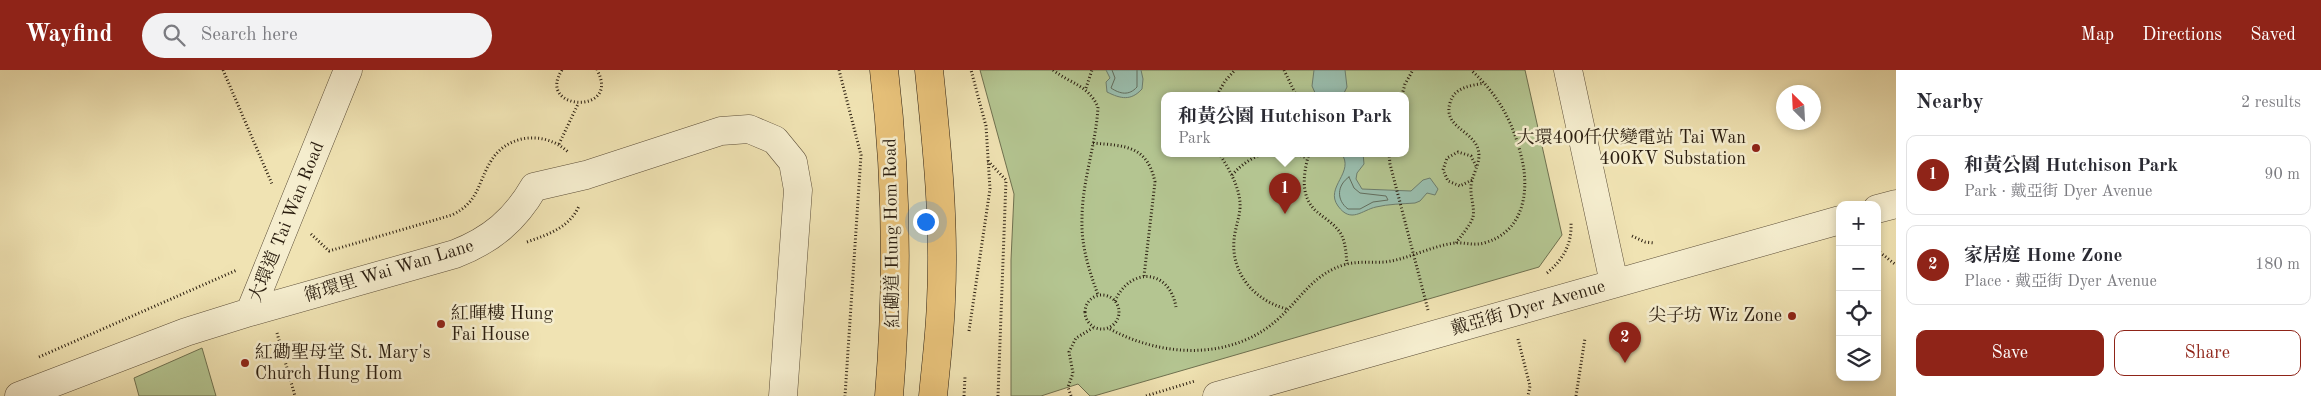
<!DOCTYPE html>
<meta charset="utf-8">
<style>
:root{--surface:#fff;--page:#f2f2f3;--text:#2b2b33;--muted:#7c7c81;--line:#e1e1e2;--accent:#8f2418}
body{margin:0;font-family:"Old Standard TT","Noto Serif TC",serif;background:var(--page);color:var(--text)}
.controls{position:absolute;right:15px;bottom:15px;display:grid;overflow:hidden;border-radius:10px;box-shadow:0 2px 8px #0003}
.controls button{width:45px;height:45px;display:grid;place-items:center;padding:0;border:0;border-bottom:1px solid var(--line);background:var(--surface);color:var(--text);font:25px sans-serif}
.compass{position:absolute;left:1776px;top:15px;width:45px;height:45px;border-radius:50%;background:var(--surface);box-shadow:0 2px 8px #0003;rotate:336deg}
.you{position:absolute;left:925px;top:151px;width:18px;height:18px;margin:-12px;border:4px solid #fff;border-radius:50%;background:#1a73e8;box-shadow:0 0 0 8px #1a73e833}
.badge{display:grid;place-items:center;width:32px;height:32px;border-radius:50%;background:var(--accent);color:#fff;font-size:16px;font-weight:700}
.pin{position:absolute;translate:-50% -41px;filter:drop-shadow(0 1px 2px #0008)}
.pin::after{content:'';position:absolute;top:26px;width:18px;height:15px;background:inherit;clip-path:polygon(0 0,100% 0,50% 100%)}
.popup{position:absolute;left:1161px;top:22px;width:248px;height:65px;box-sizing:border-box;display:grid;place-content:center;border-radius:10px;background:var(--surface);filter:drop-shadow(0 1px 4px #0005);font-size:16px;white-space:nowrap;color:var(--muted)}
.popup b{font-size:19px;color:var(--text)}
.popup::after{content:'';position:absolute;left:50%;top:100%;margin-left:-10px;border:10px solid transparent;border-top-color:var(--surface)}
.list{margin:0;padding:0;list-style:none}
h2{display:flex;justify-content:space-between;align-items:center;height:65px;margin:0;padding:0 20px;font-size:21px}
h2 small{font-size:16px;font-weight:400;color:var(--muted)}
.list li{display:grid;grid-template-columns:32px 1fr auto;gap:15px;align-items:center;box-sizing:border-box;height:80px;margin:0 10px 10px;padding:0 10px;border:1px solid var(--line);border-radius:10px}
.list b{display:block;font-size:19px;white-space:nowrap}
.list p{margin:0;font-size:16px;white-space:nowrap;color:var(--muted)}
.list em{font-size:16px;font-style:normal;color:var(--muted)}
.actions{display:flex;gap:10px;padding:15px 20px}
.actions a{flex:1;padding:11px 0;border:1px solid var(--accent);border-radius:10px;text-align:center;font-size:18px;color:var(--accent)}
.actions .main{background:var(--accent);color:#fff}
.icon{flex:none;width:28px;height:28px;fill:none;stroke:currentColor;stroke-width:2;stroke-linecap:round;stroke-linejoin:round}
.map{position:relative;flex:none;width:1896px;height:326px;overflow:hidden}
header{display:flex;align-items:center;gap:30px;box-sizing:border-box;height:70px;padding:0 25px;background:var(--accent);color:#fff}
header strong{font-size:24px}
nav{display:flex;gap:28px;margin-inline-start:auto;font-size:18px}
.search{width:350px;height:45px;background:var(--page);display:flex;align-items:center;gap:12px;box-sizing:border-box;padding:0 18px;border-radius:28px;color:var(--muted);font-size:19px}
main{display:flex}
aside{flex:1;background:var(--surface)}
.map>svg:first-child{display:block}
.green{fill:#b4c591;stroke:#6f7150;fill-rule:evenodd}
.water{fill:#9abeae;stroke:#6d7e6e}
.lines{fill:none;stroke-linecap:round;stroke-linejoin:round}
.shore{stroke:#626e5e;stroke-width:1}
.minor-casing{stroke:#5c4e38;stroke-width:29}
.major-casing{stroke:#2a1d0f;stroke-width:29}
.path{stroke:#2a1d0f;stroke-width:3;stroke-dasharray:1 2.5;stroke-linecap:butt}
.minor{stroke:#f5edce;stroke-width:28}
.major{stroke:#e8c27a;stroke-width:28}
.poi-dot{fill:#8f2418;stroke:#f5edce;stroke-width:2}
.labels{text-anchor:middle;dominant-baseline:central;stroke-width:5;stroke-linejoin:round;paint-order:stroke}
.poi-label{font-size:18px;fill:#2a1d0f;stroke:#f5edce;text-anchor:end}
.street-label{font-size:18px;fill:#2a1d0f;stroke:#f5edce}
</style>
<header>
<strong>Wayfind</strong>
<div class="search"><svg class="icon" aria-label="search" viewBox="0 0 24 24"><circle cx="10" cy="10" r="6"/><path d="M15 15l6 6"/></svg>Search here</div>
<nav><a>Map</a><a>Directions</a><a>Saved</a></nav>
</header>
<main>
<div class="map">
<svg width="1896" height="326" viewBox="0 0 1896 326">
<rect width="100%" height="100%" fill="#f0e3b3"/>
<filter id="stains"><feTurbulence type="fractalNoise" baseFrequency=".004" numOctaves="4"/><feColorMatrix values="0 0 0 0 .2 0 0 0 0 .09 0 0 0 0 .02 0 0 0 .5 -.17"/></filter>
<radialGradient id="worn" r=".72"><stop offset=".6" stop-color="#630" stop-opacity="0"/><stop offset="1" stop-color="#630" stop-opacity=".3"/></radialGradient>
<path class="green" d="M980,0H1525L1562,165L1539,197L1094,326H1090L1078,314L1041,326H1011V190L1014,124ZM1165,25H1405V83H1165Z
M202,278L216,326H139L134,308Z"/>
<path class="water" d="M1106,0H1141L1143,9L1142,19C1131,31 1121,29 1107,22L1106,12L1110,8Z
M1314,0H1345L1347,17L1343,25H1316L1312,16Z
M1341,83H1363L1364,94L1357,103L1356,109L1362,119L1411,121L1423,110L1430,108L1438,119L1435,125L1427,123L1420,131L1415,133C1402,134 1388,134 1376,137C1362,140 1351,154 1338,136C1324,117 1356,102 1341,83Z"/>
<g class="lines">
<path class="shore" d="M1112,0L1115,8L1111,18C1120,24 1129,26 1137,17V0
M1349,107L1354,118L1360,123L1386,126L1388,130L1373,132L1360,139H1348C1336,130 1337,115 1349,107Z"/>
<defs>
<path id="minor" d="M1568,0L1614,213
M1877,139L1896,134
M250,242L455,184C491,170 515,150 534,117L586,105L721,61L749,59L775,70L793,92L798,120L783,326
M19,326L186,262L250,242L348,0
M1217,326L1840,150"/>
<path id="major" d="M884,0C897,109 898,217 889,326
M929,0C937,77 945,154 941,231C940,263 936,294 933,326"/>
</defs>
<use href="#minor" class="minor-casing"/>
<use href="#major" class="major-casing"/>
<path class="path" d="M223,0L272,114
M562,0C535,41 622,45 597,0
M839,0L861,85L845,326
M1053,0C1071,14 1088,15 1098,37C1096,75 1082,111 1082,149C1081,176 1089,200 1098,225
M1284,0L1296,25
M1086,18L1092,0
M1217,25L1225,11L1235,0
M1402,25L1405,14L1413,0
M1093,73C1125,76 1147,75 1155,112L1144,206
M559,74L578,34
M1219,83C1228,98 1238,113 1240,132C1241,145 1235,157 1234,170C1231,204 1255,231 1287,239
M1294,83L1307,88
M1309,83C1304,102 1299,125 1316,141C1324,148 1335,154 1341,164C1346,174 1346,184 1347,194
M1389,83L1390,94L1428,240
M988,91L1006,110L998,326
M1232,105C1242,94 1251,88 1265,83
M1472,110L1460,116L1448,111L1443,100L1447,88L1458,82L1471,86L1476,96
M311,164L329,181L452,145C479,132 477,114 491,91C508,63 546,61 568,82
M1632,166L1645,172L1654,173
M527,172C549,164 569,158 579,136
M1456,173C1461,166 1470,156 1473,147C1475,138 1470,126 1471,116C1472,104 1482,92 1478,79C1472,60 1443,57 1450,33C1454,17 1470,16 1484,13
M1877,180L1896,195
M1547,203C1563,190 1572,174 1571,153
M1085 242a17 17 0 1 1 34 0a17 17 0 1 1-34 0Z
M1115,231C1130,197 1169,198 1176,237
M1110,259C1161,287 1231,291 1277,250C1302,228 1313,203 1347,194C1360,191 1372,193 1385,192C1409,189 1431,176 1455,173C1464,172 1474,176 1484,173C1521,163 1529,127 1523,94C1515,56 1500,26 1471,0
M969,261L990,119L986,56L971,0
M277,263L295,326
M1518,269L1530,316L1528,326
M39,287L237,200
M964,326L965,307
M1071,326L1068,317L1073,303L1069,282L1076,268L1093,258
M1146,326L1195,311
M1576,326L1585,268"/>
<use href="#minor" class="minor"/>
<use href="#major" class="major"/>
</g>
<g class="poi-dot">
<circle cx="1756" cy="78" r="5"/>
<circle cx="1792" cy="246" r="5"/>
<circle cx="441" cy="254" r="5"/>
<circle cx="245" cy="293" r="5"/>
</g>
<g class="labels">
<g class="poi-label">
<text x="1746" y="68">大環400仟伏變電站 Tai Wan<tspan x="1746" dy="21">400KV Substation</tspan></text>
<text x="451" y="244" text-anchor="start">紅暉樓 Hung<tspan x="451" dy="21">Fai House</tspan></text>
<text x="1782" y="246">尖子坊 Wiz Zone</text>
<text x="255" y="283" text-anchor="start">紅磡聖母堂 St. Mary's<tspan x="255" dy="21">Church Hung Hom</tspan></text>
</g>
<g class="street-label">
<text transform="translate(287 152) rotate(-68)">大環道 Tai Wan Road</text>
<text transform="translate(892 163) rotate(-91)">紅磡道 Hung Hom Road</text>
<text transform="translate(389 201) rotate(-17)">衛環里 Wai Wan Lane</text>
<text transform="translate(1528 238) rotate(-16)">戴亞街 Dyer Avenue</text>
</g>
</g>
<rect width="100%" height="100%" filter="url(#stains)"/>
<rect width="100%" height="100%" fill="url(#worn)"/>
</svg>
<div class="controls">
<button>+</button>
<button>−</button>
<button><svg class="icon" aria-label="locate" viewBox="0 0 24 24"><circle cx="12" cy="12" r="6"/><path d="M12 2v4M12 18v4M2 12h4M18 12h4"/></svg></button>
<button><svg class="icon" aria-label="layers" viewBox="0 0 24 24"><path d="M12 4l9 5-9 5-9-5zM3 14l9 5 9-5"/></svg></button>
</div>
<svg class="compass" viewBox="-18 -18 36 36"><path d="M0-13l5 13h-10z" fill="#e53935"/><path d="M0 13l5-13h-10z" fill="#7c7c81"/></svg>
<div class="you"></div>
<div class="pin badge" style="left:1285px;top:144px">1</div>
<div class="popup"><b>和黃公園 Hutchison Park</b>Park</div>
<div class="pin badge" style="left:1625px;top:293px">2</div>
</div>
<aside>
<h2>Nearby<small>2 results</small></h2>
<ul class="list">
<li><span class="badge">1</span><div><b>和黃公園 Hutchison Park</b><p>Park · 戴亞街 Dyer Avenue</p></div><em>90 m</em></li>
<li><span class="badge">2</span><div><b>家居庭 Home Zone</b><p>Place · 戴亞街 Dyer Avenue</p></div><em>180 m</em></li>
</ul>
<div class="actions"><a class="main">Save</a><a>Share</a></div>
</aside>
</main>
